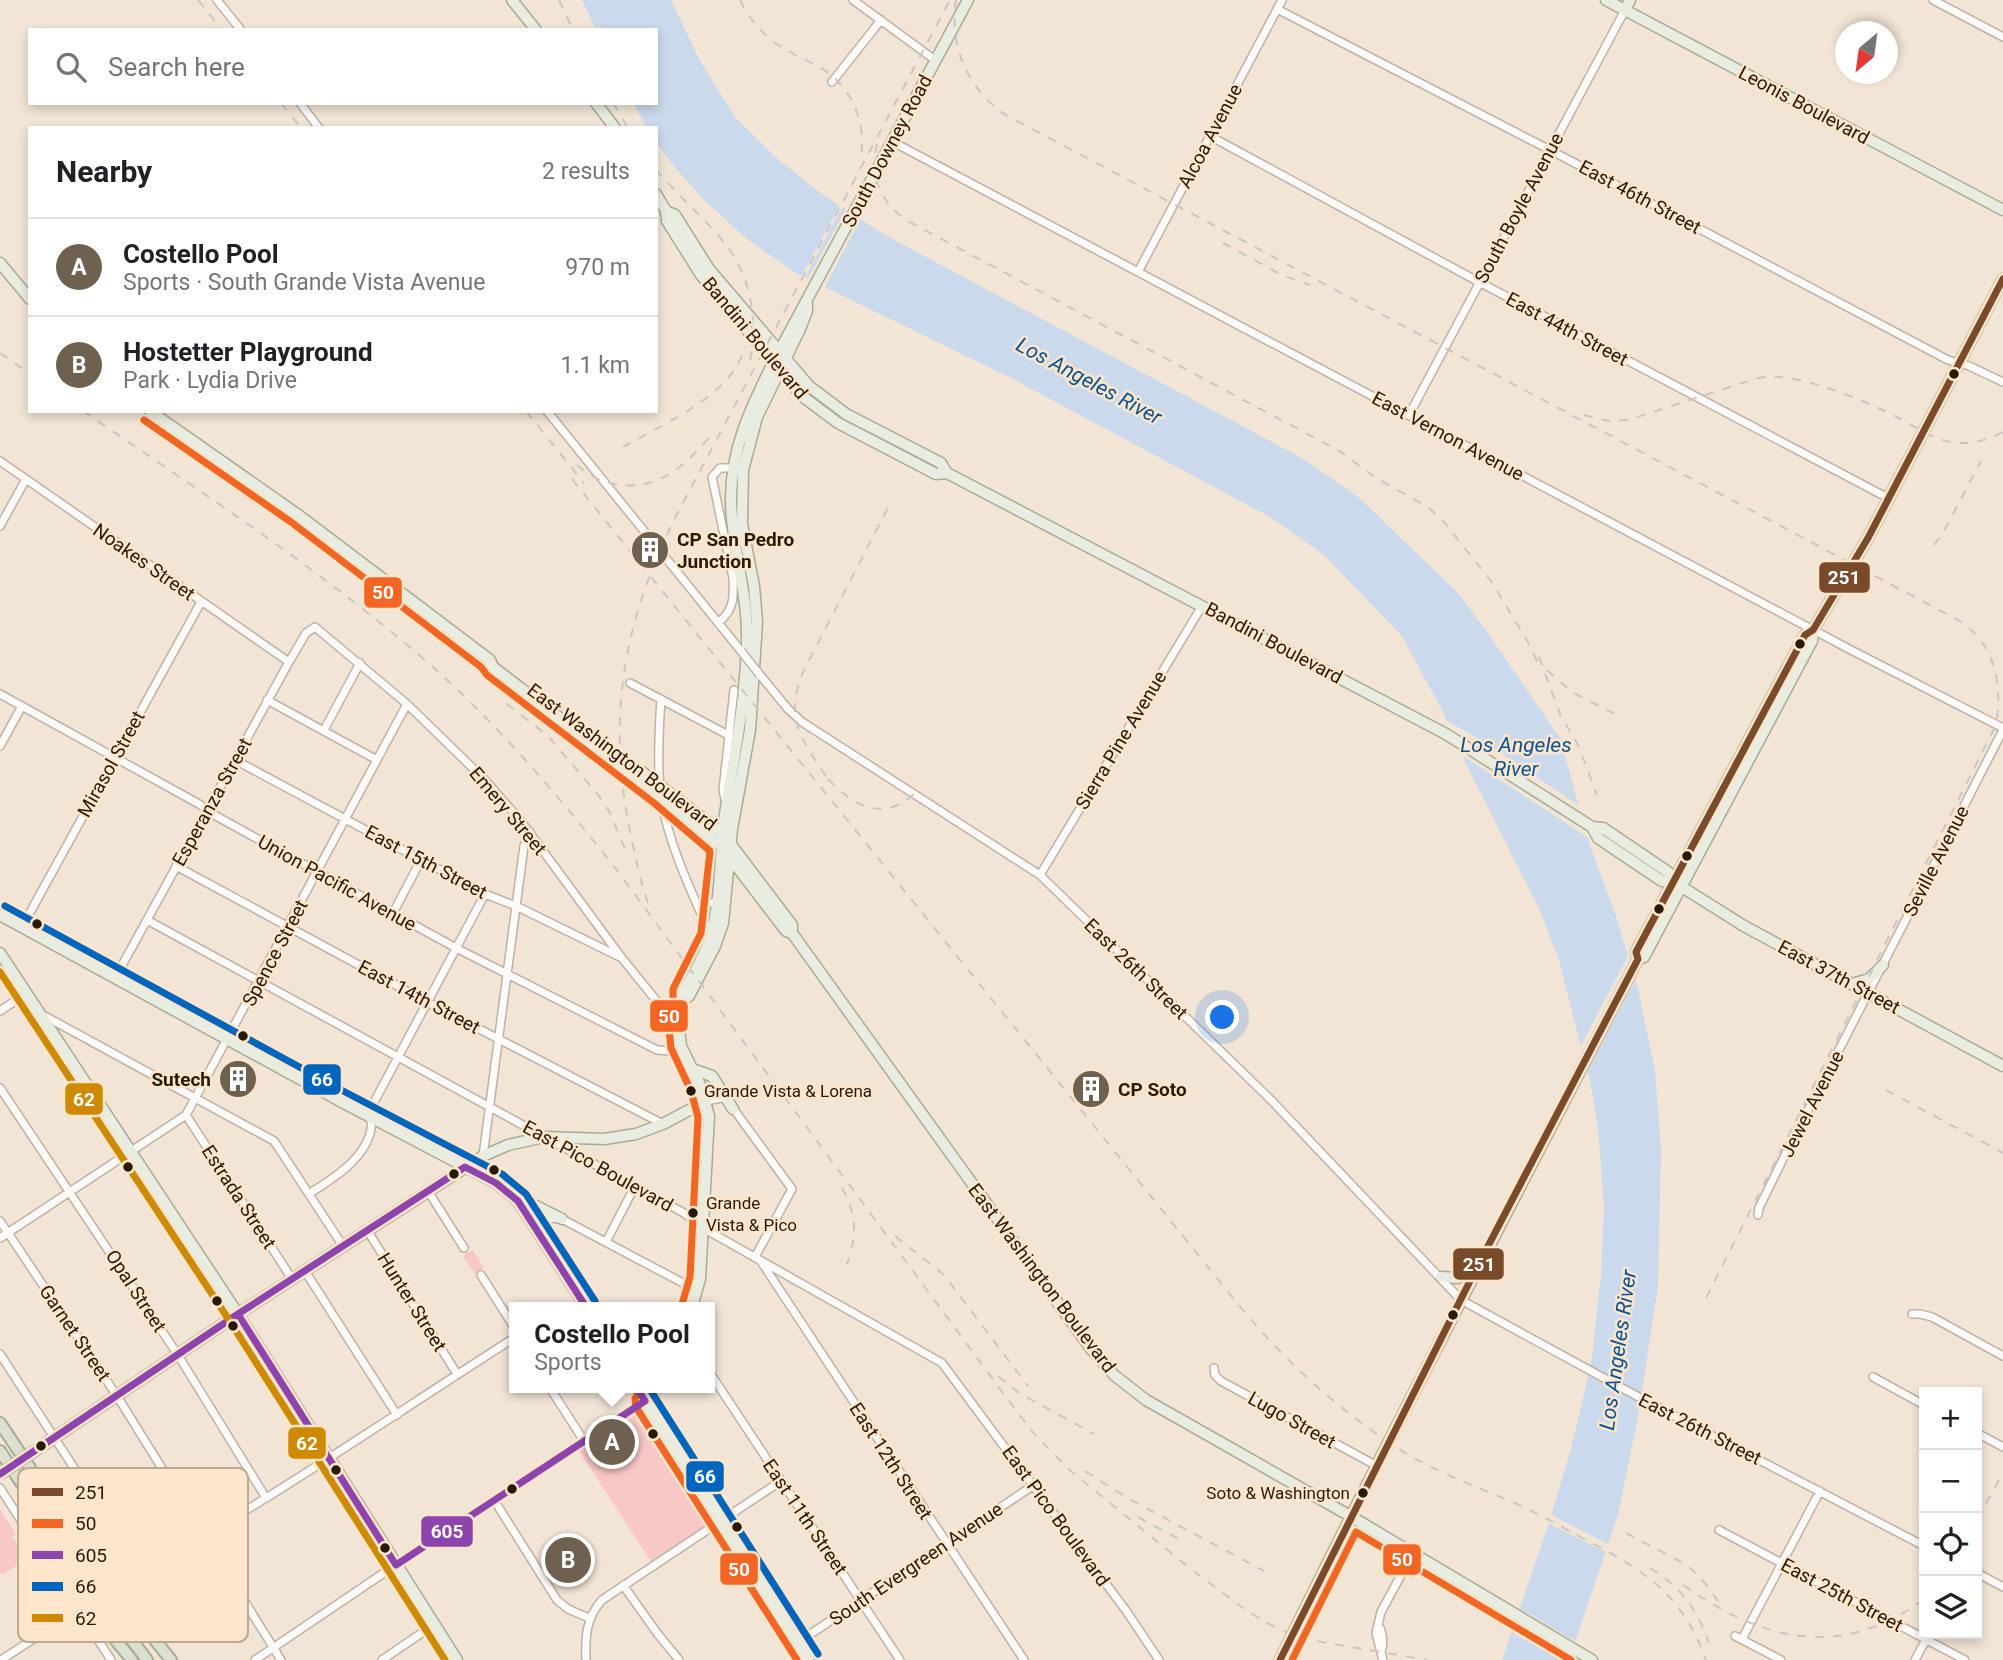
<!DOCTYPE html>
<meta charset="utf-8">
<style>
:root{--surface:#fff;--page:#f2f2f2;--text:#202124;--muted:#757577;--line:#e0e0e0;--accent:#6f6150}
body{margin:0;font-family:Roboto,sans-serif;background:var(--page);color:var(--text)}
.controls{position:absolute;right:21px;bottom:21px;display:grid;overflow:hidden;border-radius:0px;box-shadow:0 4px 10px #0003}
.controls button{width:63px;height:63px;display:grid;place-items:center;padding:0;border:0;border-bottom:2px solid var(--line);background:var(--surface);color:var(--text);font:35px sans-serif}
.compass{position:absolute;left:1835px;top:21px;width:63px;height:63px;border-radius:50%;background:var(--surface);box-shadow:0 4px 10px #0003;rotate:209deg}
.you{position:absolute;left:1223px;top:1018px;width:24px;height:24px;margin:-18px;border:5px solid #fff;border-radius:50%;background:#1a73e8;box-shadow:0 0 0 10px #1a73e833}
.badge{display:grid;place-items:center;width:46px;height:46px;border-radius:50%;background:var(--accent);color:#fff;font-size:23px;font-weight:700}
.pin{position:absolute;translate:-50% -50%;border:4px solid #fff;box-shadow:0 2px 7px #0006}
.popup{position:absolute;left:509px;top:1302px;width:206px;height:91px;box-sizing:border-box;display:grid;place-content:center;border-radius:0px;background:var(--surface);filter:drop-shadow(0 2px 5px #0005);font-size:23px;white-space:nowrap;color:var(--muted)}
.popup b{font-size:26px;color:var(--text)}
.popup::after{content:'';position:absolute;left:50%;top:100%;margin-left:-14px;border:14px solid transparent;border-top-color:var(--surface)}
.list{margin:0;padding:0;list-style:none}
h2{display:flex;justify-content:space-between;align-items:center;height:91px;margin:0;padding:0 28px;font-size:30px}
h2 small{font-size:23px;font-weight:400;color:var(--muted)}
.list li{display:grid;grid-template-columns:46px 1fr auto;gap:21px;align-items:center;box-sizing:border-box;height:98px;padding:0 28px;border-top:2px solid var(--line)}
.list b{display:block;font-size:26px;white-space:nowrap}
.list p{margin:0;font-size:23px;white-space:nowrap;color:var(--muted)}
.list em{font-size:23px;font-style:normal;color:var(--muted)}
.icon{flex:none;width:38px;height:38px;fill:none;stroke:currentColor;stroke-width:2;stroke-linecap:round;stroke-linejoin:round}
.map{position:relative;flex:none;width:2003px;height:1660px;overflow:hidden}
.search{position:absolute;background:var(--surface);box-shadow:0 4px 10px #0003;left:28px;top:28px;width:630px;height:77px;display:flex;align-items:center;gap:18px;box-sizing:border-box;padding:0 24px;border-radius:0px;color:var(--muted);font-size:26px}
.panel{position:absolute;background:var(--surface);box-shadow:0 4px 10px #0003;left:28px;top:126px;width:630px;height:287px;border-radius:0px}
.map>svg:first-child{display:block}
.green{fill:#f7c8c6}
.water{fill:#cad9eb}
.pier{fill:#f2e5d6}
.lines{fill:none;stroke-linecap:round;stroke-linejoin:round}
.minor-casing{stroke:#bfb2a3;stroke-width:10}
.major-casing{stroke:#a9ab93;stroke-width:13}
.highway-casing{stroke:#a9ab93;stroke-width:14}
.minor{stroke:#fdfbf9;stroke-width:7}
.major{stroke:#e9ece0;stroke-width:10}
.highway{stroke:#dbe1d0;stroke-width:10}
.rail{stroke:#cac6c2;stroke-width:2;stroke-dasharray:9 9;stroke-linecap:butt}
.minor-bridge-casing{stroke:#bfb2a3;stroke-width:10;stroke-linecap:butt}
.major-bridge-casing{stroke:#a9ab93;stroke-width:13;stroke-linecap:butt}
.minor-bridge{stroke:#fdfbf9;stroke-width:7}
.major-bridge{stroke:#e9ece0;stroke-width:10}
.bus-1-casing{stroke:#fde6cb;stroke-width:12}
.bus-2-casing{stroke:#fde6cb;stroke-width:12}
.bus-3-casing{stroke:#fde6cb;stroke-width:12}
.bus-4-casing{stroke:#fde6cb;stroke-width:12}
.bus-5-casing{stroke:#fde6cb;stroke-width:12}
.bus-1{stroke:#7a4b2a;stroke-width:7}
.bus-2{stroke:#f26522;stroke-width:7}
.bus-3{stroke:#8e44ad;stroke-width:7}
.bus-4{stroke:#0065bd;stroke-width:7}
.bus-5{stroke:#ce8a02;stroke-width:7}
.bus-dot{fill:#281a08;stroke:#fde6cb;stroke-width:2.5}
.labels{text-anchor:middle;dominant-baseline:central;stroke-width:5;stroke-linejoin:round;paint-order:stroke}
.bus-label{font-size:17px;fill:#281a08;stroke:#fde6cb;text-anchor:start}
.street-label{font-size:19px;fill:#281a08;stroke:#fde6cb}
.poi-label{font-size:19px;font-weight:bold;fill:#281a08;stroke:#fde6cb;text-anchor:start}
.water-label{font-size:21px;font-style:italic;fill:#075398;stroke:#fde6cb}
.key{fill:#fde6cb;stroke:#bda990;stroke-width:2}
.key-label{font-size:19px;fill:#281a08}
.line-badge{stroke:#fde6cb;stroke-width:2.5}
.badge-label{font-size:19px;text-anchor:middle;font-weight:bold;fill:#fff}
</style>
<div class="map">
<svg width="2003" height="1660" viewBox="0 0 2003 1660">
<rect width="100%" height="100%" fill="#f2e5d6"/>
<path class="green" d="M473,1250L484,1268L475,1274L463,1256Z
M640,1412L710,1522L652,1563L579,1451Z
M0,1509L16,1534L12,1537L28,1558L2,1575L0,1572Z"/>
<path class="water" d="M582,0H671L700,61L736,118L780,161L822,194L885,235L1300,457L1357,496L1457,592L1485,629L1560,738L1590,846L1616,916L1638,989L1655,1071L1661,1149L1658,1286L1638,1417L1618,1515L1569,1660H1502L1548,1526L1571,1449L1591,1364L1601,1276L1604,1208L1598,1127L1590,1081L1558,957L1538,906L1468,768L1442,710L1402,636L1324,555L1272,518L1011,378L796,273L747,239L703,199L672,164L656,142V128H647L633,103H656V30H596Z"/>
<path class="pier" d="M841,203L844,204L803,281L800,279Z
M847,207L862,216L823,291L806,282Z
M1442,718L1488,744L1584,809L1592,840L1457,752Z
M1629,954L1637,977L1585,1076L1578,1051Z
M1548,1513L1611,1546L1609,1554L1546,1522Z
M1516,1606L1578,1643L1573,1659L1511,1622Z"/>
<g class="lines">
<defs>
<path id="minor" d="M217,0L241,30
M853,0L935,60
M1933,0L2003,37
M1277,9L1550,150L1948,360L1969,366L2003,382
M832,82L881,20
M300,103L319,128
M1210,136L1479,282L1888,498
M893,142L1851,650L2003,728
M1138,272L1282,0
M547,411L741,651
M1409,415L1625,10
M0,461L289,662
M0,526L26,479
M718,623C734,610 734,598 733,578L712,477L720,468H734
M760,675L788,709L802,722L1040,875L1272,1101L1461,1300L1646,1401L1924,1546
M630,683L730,736
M0,694L199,804L216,816L456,948L657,1050L669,1051L681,1046
M661,699C659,728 657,768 661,797C668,843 691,891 710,934
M267,700L377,760
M324,730L360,663
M0,746L22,706
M235,760L485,894L516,906L618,956
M725,799L723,790L734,690
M176,866L427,1002L663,1124
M1040,875L1202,606
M697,905L717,902
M393,913L421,860
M147,920L684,1213L703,1228L942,1363L1127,1612L1159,1660
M22,927L201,602
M115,978L289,662L306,633L315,627L407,704L485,780L521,821L621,957L668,1015L678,1020
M0,1011L27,993
M41,1014L274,1141L343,1246
M0,1088L178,1355L266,1498
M706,1101L721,1098L727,1100L792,1189L755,1257
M186,1115L292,1279
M483,1156L524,846L530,832
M428,1191L464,1248
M310,1193C333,1179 366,1158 371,1129C372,1121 370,1114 372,1106L485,894
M1758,1215L1759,1208L1783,1159L2003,730
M0,1221L117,1396L281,1660
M534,1226L550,1218L562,1219L698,1291
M367,1230L457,1374
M0,1238L186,1115L407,704
M606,1242L635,1186
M762,1263L1024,1660
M305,1271L397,1415
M481,1275L514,1327
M1912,1314H1920L1932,1317L2003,1356
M0,1354L141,1571C270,1501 390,1417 514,1338
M1214,1368L1215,1375L1221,1381L1377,1466
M710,1373L900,1660
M1873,1377L1924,1405
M550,1388L584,1441
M1977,1433L2003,1447
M0,1488L111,1660
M494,1500L557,1600L568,1609L589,1618
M1719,1530L1965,1660
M1977,1573L2003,1587
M623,1585L657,1633L679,1660
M1378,1625C1383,1631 1384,1645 1381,1652
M1735,1636L1781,1660
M1742,1639L1820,1491
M797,1643L1034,1485
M1,1660L78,1610
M255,1660L403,1560L645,1401
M382,1660L435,1624
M586,1660C585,1637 586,1618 602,1600L781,1481
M1383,1660L1376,1633L1381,1612L1413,1553
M1915,1660L1929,1634"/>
<path id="major" d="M512,0L536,30
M1606,0L2003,210
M1625,10L1630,0
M596,103L615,128
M656,194L666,211L675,215L709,269L809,386L846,414L941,463L947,473L1446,734L1592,827L1603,828L1668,872L1674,882L1744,926L2003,1066
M666,211L667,221L701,275L802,396L838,423L936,474L947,473
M0,263L30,299
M150,411L297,514L490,660L493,667L661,795L721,846L786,931L792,933L1091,1349L1114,1375L1146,1400L1352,1517L1592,1660
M642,772L723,834L792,925V933
M1592,827L1598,838L1662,881L1671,880
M0,915L342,1102L496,1183L518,1201L586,1307
M0,953L238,1314L457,1660
M1638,959L1636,952L1783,676L1805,635L1813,630
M1852,984L1869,979L1883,965
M684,1000L689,996L715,946L723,923L732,829L750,730L757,622L754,586L742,524L743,470L757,417L800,329L807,311V304
M692,1069L712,1076L733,1109
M516,1196L562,1219
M1441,1277L1458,1278L1475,1271
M692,1307L700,1279L709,1116L701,1087L681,1046L678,1020L684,1000L683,993C693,974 705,956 711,935C721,900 720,852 725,814C734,756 746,699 747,640C748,593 732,549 731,502C730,450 751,407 774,361L968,0
M637,1388L809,1660
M645,1401L652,1388
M36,1450L238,1314L483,1156L508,1145L544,1137L604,1139L636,1134L663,1124L706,1101
M1280,1660C1395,1424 1518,1192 1638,959L1644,957L1812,641L1813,630L1868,538L2003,279"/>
<path id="highway" d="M0,1423L98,1570L171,1660
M0,1451L77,1567L147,1660
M92,1552C108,1570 116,1586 141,1571
M76,1573V1578L112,1636L132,1660"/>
</defs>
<use href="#minor" class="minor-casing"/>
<use href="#major" class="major-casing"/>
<use href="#highway" class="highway-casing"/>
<use href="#minor" class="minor"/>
<use href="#major" class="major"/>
<use href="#highway" class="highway"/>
<path class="rail" d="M198,0L222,30
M559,0L573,30
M740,0C748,17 759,30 774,42C788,53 806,59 821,68C853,87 868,126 860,161
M956,0C949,46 967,87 1004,114L1958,620C1995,643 2003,684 1996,725L1706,1298
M281,103L301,128
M613,103L628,128
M877,144C869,176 880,201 906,220L1341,452L1376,478L1428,507L1443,521L1491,581L1528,642L1539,665
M656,169C678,197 708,220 729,249C754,283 758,331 748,370
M1223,243L1282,275L1310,285
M0,353L30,374
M83,411C202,493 325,572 434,668C503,730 562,800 619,873L1009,1401L1035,1435L1072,1472L1192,1570L1247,1611L1280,1630L1305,1639L1427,1660
M526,411L584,483
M1584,415L1609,421L1628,420L1758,378C1794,370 1863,400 1897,417C1914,426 1932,439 1951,442C1969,445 1986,441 2003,432
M623,447C663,424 734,395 745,346
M577,465C604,490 644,492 674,471C689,461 701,446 714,433
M572,479L1237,1303C1284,1360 1337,1409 1399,1449C1434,1471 1472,1485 1510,1501C1536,1512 1560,1526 1586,1540C1644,1570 1683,1595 1706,1660
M1934,545L1943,533L1981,461
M1539,657L1560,714L1579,747L1597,795
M1547,670L1572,692L1623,718
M507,704L548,736L599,796L609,811L628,856
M826,776C800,739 784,715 804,670L892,500
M828,779C853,805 882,823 914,794
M648,903C640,881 636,859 631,836C606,719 623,622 676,516L950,0
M1886,1090L2003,1153
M842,1188C857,1214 857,1236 847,1264
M895,1236L944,1275L1028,1386
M998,1376L1019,1393L1094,1434
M1085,1471L1129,1499L1264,1571
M1138,1517L1186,1543
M1977,1519L2003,1473
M1626,1533L1687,1565L1701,1578L1721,1605
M1650,1568C1680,1586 1698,1610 1709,1643
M1683,1585C1764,1642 1842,1660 1924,1599"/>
<defs>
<path id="minor-bridge" d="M741,651L760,675"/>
<path id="major-bridge" d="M0,1474L36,1450"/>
</defs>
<use href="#minor-bridge" class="minor-bridge-casing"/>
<use href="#major-bridge" class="major-bridge-casing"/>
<use href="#minor-bridge" class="minor-bridge"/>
<use href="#major-bridge" class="major-bridge"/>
<defs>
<path id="bus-1" d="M1280,1660L1475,1271L1638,959L1636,952L1805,635L1813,630L1868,538L2003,279"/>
<path id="bus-2" d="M144,420L291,522L481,667L487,675L654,803L710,851L701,933L673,989V999L668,1019L671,1048L691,1091L698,1117L690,1277L682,1304
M640,1388L635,1399L636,1407L797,1660
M1292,1660L1356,1532L1571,1660"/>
<path id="bus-3" d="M238,1314L396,1565L645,1401L637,1388
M0,1474L238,1314L465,1167L496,1183L518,1201L586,1307"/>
<path id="bus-4" d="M5,906L347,1093L502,1174L526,1194L595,1301
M649,1388L818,1654"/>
<path id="bus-5" d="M0,972L229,1320L445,1660"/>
</defs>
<use href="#bus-1" class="bus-1-casing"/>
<use href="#bus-2" class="bus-2-casing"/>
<use href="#bus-3" class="bus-3-casing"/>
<use href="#bus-4" class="bus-4-casing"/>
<use href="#bus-5" class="bus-5-casing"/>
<use href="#bus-1" class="bus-1"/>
<use href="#bus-2" class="bus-2"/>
<use href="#bus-3" class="bus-3"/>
<use href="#bus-4" class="bus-4"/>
<use href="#bus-5" class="bus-5"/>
</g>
<defs>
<symbol id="building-disc" viewBox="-11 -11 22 22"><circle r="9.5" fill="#6f6150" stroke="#fde6cb"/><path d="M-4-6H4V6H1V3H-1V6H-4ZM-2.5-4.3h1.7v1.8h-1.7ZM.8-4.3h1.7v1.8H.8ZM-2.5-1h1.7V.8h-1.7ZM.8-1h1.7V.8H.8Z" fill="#fff"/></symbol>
</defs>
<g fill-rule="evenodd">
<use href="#building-disc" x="628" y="528" width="44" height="44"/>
<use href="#building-disc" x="216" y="1057" width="44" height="44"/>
<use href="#building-disc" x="1069" y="1067" width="44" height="44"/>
</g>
<g class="bus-dot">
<circle cx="1954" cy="374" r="6"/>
<circle cx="1800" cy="644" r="6"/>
<circle cx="1687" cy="856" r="6"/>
<circle cx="1659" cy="909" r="6"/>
<circle cx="37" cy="924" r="6"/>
<circle cx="243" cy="1036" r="6"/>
<circle cx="691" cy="1091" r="6"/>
<circle cx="128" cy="1167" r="6"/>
<circle cx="494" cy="1170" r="6"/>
<circle cx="454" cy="1174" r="6"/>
<circle cx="693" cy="1213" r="6"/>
<circle cx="217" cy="1301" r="6"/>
<circle cx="1453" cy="1315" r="6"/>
<circle cx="233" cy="1326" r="6"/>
<circle cx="653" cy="1434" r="6"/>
<circle cx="41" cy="1446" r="6"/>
<circle cx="336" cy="1470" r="6"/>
<circle cx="512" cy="1489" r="6"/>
<circle cx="1363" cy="1493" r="6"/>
<circle cx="737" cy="1527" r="6"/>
<circle cx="385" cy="1548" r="6"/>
</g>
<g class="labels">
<g class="bus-label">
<text x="704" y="1091">Grande Vista &amp; Lorena</text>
<text x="706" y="1203">Grande<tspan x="706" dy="22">Vista &amp; Pico</tspan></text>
<text x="1350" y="1493" text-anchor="end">Soto &amp; Washington</text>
</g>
<g class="street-label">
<text transform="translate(1804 105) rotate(28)">Leonis Boulevard</text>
<text transform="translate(1210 136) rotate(-62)">Alcoa Avenue</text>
<text transform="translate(887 151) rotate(-62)">South Downey Road</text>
<text transform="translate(1640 197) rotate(28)">East 46th Street</text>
<text transform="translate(1519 208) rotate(-62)">South Boyle Avenue</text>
<text transform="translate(1567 329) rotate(28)">East 44th Street</text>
<text transform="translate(755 338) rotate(50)">Bandini Boulevard</text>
<text transform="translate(1448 436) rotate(28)">East Vernon Avenue</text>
<text transform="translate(144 562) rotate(35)">Noakes Street</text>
<text transform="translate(1274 643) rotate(28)">Bandini Boulevard</text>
<text transform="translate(1121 740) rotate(-59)">Sierra Pine Avenue</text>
<text transform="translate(622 757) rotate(37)">East Washington Boulevard</text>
<text transform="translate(111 764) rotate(-61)">Mirasol Street</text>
<text transform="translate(212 802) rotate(-61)">Esperanza Street</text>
<text transform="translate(508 811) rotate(50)">Emery Street</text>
<text transform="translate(1936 861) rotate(-63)">Seville Avenue</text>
<text transform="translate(426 862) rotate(28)">East 15th Street</text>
<text transform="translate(337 883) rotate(29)">Union Pacific Avenue</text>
<text transform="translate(275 953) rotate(-62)">Spence Street</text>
<text transform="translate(1136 969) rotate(44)">East 26th Street</text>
<text transform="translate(1839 977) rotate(28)">East 37th Street</text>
<text transform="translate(419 997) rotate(28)">East 14th Street</text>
<text transform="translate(1812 1104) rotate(-63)">Jewel Avenue</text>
<text transform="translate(598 1166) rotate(29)">East Pico Boulevard</text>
<text transform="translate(239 1197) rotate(57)">Estrada Street</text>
<text transform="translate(1042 1278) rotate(53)">East Washington Boulevard</text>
<text transform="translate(136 1291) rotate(57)">Opal Street</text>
<text transform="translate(412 1302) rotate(58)">Hunter Street</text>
<text transform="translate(75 1333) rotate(56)">Garnet Street</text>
<text transform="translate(1292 1420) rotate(29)">Lugo Street</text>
<text transform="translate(1700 1429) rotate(27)">East 26th Street</text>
<text transform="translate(891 1461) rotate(57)">East 12th Street</text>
<text transform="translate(1056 1516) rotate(54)">East Pico Boulevard</text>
<text transform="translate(805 1517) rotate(56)">East 11th Street</text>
<text transform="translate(916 1564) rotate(-34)">South Evergreen Avenue</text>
<text transform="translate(1842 1595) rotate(28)">East 25th Street</text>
</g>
<g class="poi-label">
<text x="677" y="539">CP San Pedro<tspan x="677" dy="22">Junction</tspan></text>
<text x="211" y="1079" text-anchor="end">Sutech</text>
<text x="1118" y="1089">CP Soto</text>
</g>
<g class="water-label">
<text transform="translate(1089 381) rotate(28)">Los Angeles River</text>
<text x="1516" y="745">Los Angeles<tspan x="1516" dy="24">River</tspan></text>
<text transform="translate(1618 1350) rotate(-82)">Los Angeles River</text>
</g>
</g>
<rect x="18" y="1468" width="230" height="174" rx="10" class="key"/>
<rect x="32" y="1488" width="31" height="8" fill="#7a4b2a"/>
<rect x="32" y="1519" width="31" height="9" fill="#f26522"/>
<rect x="32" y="1551" width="31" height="8" fill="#8e44ad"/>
<rect x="32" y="1582" width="31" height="9" fill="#0065bd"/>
<rect x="32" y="1614" width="31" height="8" fill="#ce8a02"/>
<g class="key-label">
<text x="75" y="1499">251</text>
<text x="75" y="1530">50</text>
<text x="75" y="1562">605</text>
<text x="75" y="1593">66</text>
<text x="75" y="1625">62</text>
</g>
<g class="line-badge">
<rect x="1818" y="561" width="53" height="33" rx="7" fill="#7a4b2a"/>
<rect x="363" y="576" width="40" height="33" rx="7" fill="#f26522"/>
<rect x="649" y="999" width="40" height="34" rx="7" fill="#f26522"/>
<rect x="302" y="1063" width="40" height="33" rx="7" fill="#0065bd"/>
<rect x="64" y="1082" width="40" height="34" rx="7" fill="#ce8a02"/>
<rect x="1452" y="1247" width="53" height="34" rx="7" fill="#7a4b2a"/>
<rect x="287" y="1426" width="40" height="34" rx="7" fill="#ce8a02"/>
<rect x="685" y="1460" width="40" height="33" rx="7" fill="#0065bd"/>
<rect x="420" y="1515" width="54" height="33" rx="7" fill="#8e44ad"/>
<rect x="1382" y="1543" width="40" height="33" rx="7" fill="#f26522"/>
<rect x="719" y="1552" width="40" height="34" rx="7" fill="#f26522"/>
</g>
<g class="badge-label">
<text x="1844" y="584">251</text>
<text x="383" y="599">50</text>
<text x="669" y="1023">50</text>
<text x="322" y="1086">66</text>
<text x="84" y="1106">62</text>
<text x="1479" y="1271">251</text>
<text x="307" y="1450">62</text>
<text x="705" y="1483">66</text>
<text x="447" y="1538">605</text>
<text x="1402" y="1566">50</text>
<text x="739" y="1576">50</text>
</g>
</svg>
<div class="controls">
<button>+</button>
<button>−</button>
<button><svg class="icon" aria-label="locate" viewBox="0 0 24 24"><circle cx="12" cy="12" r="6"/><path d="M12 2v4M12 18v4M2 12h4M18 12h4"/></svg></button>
<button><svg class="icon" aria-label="layers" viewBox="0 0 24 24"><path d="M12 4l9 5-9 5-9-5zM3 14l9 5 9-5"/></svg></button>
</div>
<svg class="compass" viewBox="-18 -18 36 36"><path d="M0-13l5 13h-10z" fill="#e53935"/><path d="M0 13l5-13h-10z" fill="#757577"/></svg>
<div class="you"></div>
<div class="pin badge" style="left:612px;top:1442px">A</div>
<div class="popup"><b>Costello Pool</b>Sports</div>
<div class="pin badge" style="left:568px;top:1560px">B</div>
<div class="search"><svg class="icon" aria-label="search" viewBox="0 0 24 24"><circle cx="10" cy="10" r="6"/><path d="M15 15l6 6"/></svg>Search here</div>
<section class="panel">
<h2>Nearby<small>2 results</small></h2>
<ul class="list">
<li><span class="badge">A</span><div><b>Costello Pool</b><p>Sports · South Grande Vista Avenue</p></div><em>970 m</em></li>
<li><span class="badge">B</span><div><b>Hostetter Playground</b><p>Park · Lydia Drive</p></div><em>1.1 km</em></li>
</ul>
</section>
</div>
